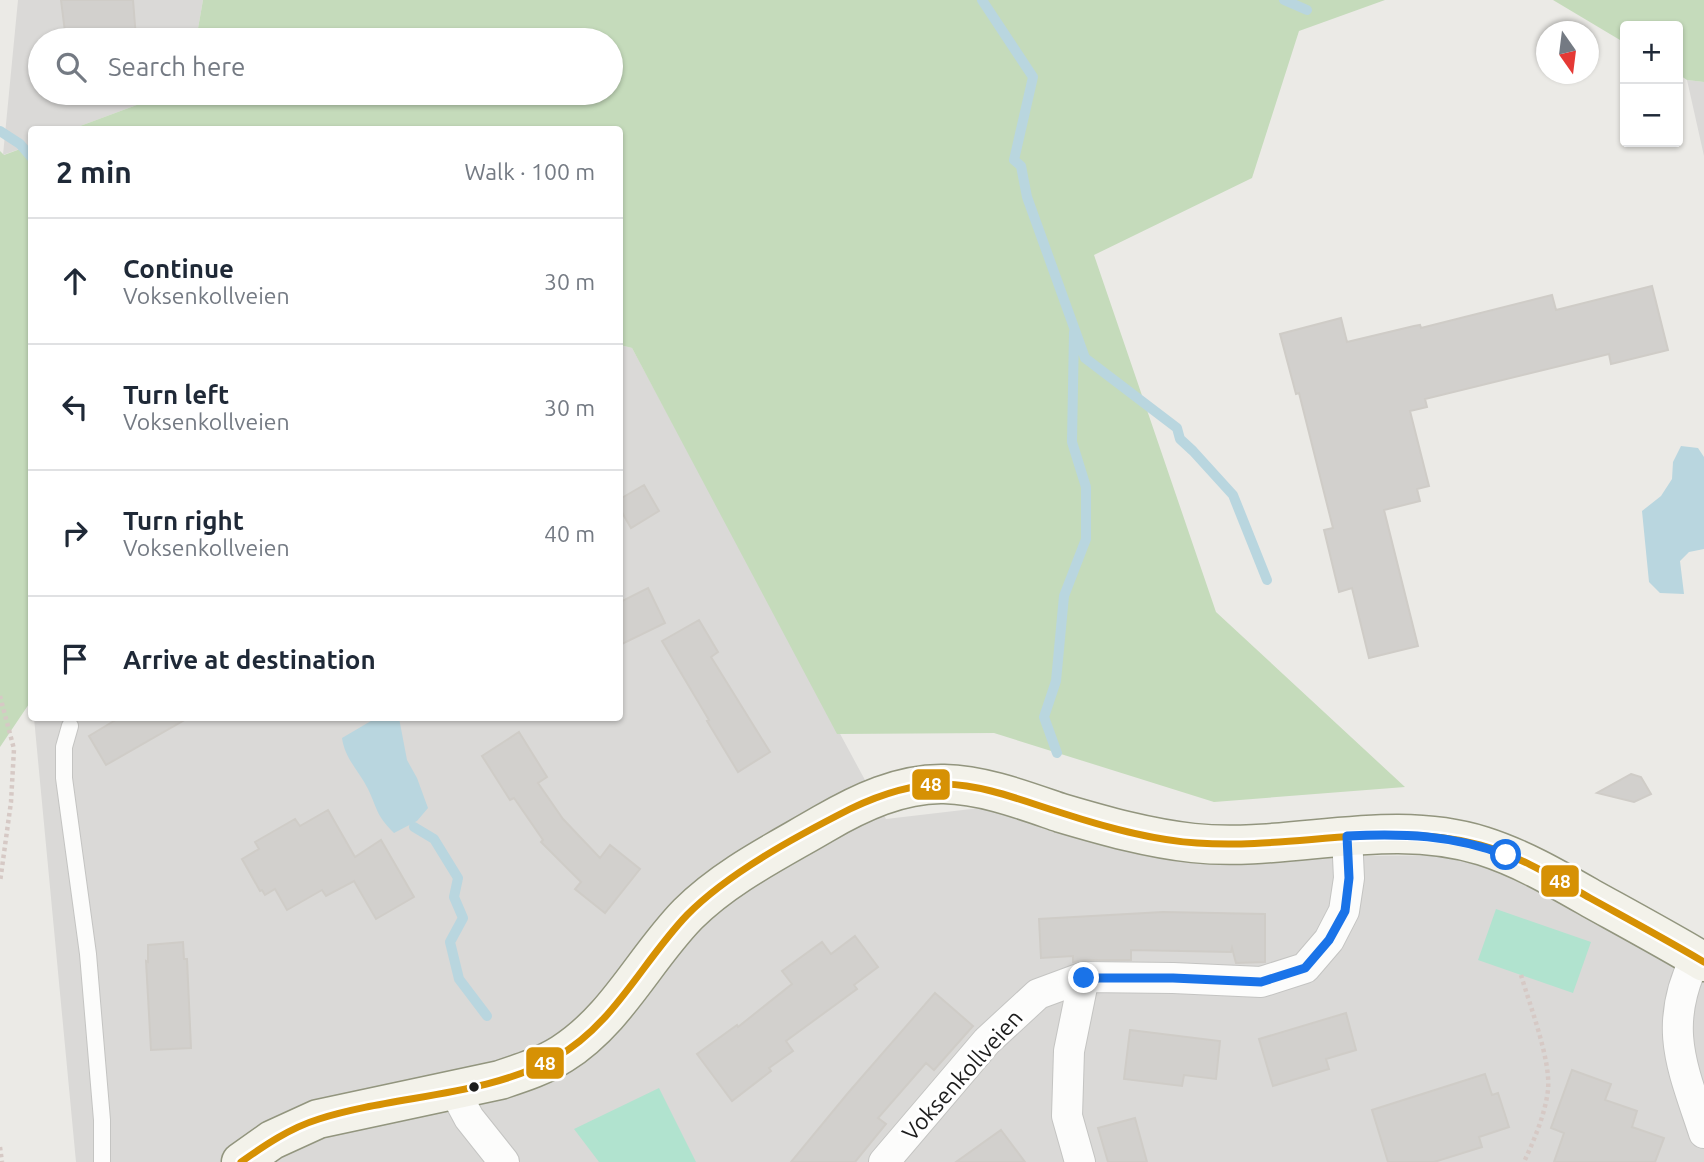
<!DOCTYPE html>
<meta charset="utf-8">
<style>
:root{--surface:#fff;--page:#f2f2f3;--text:#1f2937;--muted:#747a83;--line:#e0e1e3}
body{margin:0;font-family:Ubuntu,sans-serif;background:var(--page);color:var(--text)}
.controls{position:absolute;right:21px;top:21px;display:grid;overflow:hidden;border-radius:7px;box-shadow:0 2px 5px #0004}
.controls button{width:63px;height:63px;display:grid;place-items:center;padding:0;border:0;border-bottom:2px solid var(--line);background:var(--surface);color:var(--text);font:35px sans-serif}
.compass{position:absolute;left:1536px;top:21px;width:63px;height:63px;border-radius:50%;background:var(--surface);box-shadow:0 2px 5px #0004;rotate:166deg}
.stop{position:absolute;width:21px;height:21px;margin:-16px;border:5px solid #1a73e8;border-radius:50%;background:#fff}
.stop.end{background:#1a73e8;border-color:#fff;box-shadow:0 2px 7px #0008}
.list{margin:0;padding:0;list-style:none}
h2{display:flex;justify-content:space-between;align-items:center;height:91px;margin:0;padding:0 28px;font-size:30px}
h2 small{font-size:23px;font-weight:400;color:var(--muted)}
.list li{display:grid;grid-template-columns:46px 1fr auto;gap:21px;align-items:center;box-sizing:border-box;height:126px;padding:0 28px;border-top:2px solid var(--line)}
.list b{display:block;font-size:26px;white-space:nowrap}
.list p{margin:0;font-size:23px;white-space:nowrap;color:var(--muted)}
.list em{font-size:23px;font-style:normal;color:var(--muted)}
.icon{flex:none;width:38px;height:38px;fill:none;stroke:currentColor;stroke-width:2;stroke-linecap:round;stroke-linejoin:round}
.map{position:relative;flex:none;width:1704px;height:1162px;overflow:hidden}
.search{position:absolute;background:var(--surface);box-shadow:0 2px 5px #0004;left:28px;top:28px;width:595px;height:77px;display:flex;align-items:center;gap:18px;box-sizing:border-box;padding:0 24px;border-radius:38px;color:var(--muted);font-size:26px}
.panel{position:absolute;background:var(--surface);box-shadow:0 2px 5px #0004;left:28px;top:126px;width:595px;height:595px;border-radius:7px}
.map>svg:first-child{display:block}
.residential{fill:#dad9d7}
.forest{fill:#c5dbbb}
.pitch{fill:#b1e3cf}
.water{fill:#b9d6df}
.lines{fill:none;stroke-linecap:round;stroke-linejoin:round}
.stream{stroke:#b9d6df;stroke-width:10}
.building{fill:#d2d0cd;stroke:#cfccc7;stroke-width:2}
.lane-casing{stroke:#c4c4c2;stroke-width:18}
.street-casing{stroke:#c4c4c2;stroke-width:32}
.secondary-casing{stroke:#92957e;stroke-width:41}
.path{stroke:#d6c9c5;stroke-width:4.5;stroke-dasharray:3.5 3.5;stroke-linecap:butt}
.lane{stroke:#fcfcfb;stroke-width:16}
.street{stroke:#fcfcfb;stroke-width:30}
.secondary{stroke:#f3f2ea;stroke-width:38}
.bus-1-casing{stroke:#fff;stroke-width:12}
.bus-1{stroke:#d69104;stroke-width:7}
.route{stroke:#1a73e8;stroke-width:9}
.bus-dot{fill:#1d1d1d;stroke:#fff;stroke-width:2.5}
.labels{text-anchor:middle;dominant-baseline:central;stroke-width:6;stroke-linejoin:round;paint-order:stroke}
.street-label{font-size:23px;fill:#1d1d1d;stroke:#fff}
.line-badge{stroke:#fff;stroke-width:2.5}
.badge-label{font-size:19px;text-anchor:middle;font-weight:bold;fill:#fff}
</style>
<div class="map">
<svg width="1704" height="1162" viewBox="0 0 1704 1162">
<rect width="100%" height="100%" fill="#ebeae6"/>
<path class="residential" d="M18,0H203L196,40H40V93H169L72,129L32,130L31,145L3,155Z
M1687,80L1704,82V156Z
M620,345L632,348L886,819L997,806L1179,857L1482,855L1704,968V1162H76L34,718H620Z"/>
<path class="forest" d="M203,0H1385L1299,31L1252,178L1094,255L1216,612L1405,787L1214,802L994,733L837,734L632,348L620,345V130L72,129L169,93H611V40H196Z
M1553,0H1704V82L1687,80L1678,74V26H1625V43Z
M31,145V701L0,747V151L4,155Z"/>
<path class="pitch" d="M1496,909L1591,942L1573,993L1478,960Z
M659,1088L696,1162H599L574,1129Z"/>
<path class="water" d="M1681,446L1698,448L1704,457V549L1689,552L1680,561L1684,594L1660,593L1649,582L1642,511L1661,496L1672,479L1673,462Z
M376,718H399L407,760L417,778L428,808L417,821L394,833C376,815 378,810 368,789C359,771 345,759 342,738Z"/>
<g class="lines">
<path class="stream" d="M982,0L1033,77L1014,160L1021,166L1027,197L1085,358L1177,428L1180,439L1193,451L1233,495L1267,580
M1284,0L1307,10
M0,131L20,144L32,158
M1057,753L1044,717L1056,681L1064,596L1086,539V487L1072,442L1074,332
M414,827L434,839L458,878L454,897L463,918L450,942L459,979L487,1016"/>
</g>
<path class="building" d="M61,0H133L136,38L114,40H66Z
M1652,286L1668,350L1611,364L1609,354L1425,399L1427,407L1410,411L1429,486L1417,489L1420,501L1384,510L1418,646L1369,658L1352,588L1339,592L1324,530L1333,528L1299,393L1296,394L1280,334L1341,318L1347,342L1414,326L1420,325L1421,328L1552,295L1556,310Z
M644,485L659,511L631,528L620,509V499Z
M648,588L665,623L620,645V602Z
M699,620L718,652L711,657L770,752L738,772L707,721L709,720L662,641Z
M119,718H188L106,765L89,736Z
M519,732L547,777L538,783L563,819L600,858L610,845L640,869L605,913L575,889L581,882L541,842L543,840L514,798L510,800L482,756Z
M1631,774L1641,777L1651,794L1634,802L1597,793Z
M328,810L355,857L381,840L414,897L376,919L354,881L326,896L322,890L287,910L275,889L265,895L262,890L260,891L242,859L259,849L255,842L295,819L300,826Z
M1163,912L1265,914V962L1236,963L1232,948L1231,952L1131,950V960H1084L1073,962V956L1041,958L1039,919Z
M855,936L878,967L854,985L857,989L786,1041L793,1051L769,1068L771,1071L732,1101L697,1054L737,1025L738,1027L792,984L782,971L822,942L831,954Z
M183,942L184,959H187L191,1048L151,1050L146,961L148,962V945Z
M935,993L973,1026L934,1070L926,1063L878,1118L886,1124L855,1162H791L848,1093Z
M1346,1013L1356,1050L1326,1059L1329,1069L1273,1086L1259,1039Z
M1130,1030L1220,1041L1216,1079L1184,1075L1182,1086L1124,1079Z
M1572,1070L1611,1084L1605,1100L1637,1111L1632,1127L1664,1138L1655,1162H1554L1564,1133L1551,1128Z
M1485,1074L1492,1095L1498,1093L1509,1127L1479,1137L1482,1147L1434,1162H1388L1372,1110Z
M1135,1118L1147,1162H1108L1098,1128Z
M1001,1130L1025,1162H956Z"/>
<g class="lines">
<defs>
<path id="lane" d="M70,726L64,747V778L88,954L102,1120V1162"/>
<path id="street" d="M1696,957C1662,1026 1682,1066 1704,1133
M454,1090L469,1118L504,1162
M884,1162L987,1041L1038,994L1084,977
M1080,1162L1067,1116L1069,1051L1084,977L1173,978L1261,982L1305,968L1329,940L1344,911L1349,878L1347,836"/>
<path id="secondary" d="M241,1162L272,1140L318,1119L500,1080C521,1073 543,1066 562,1054C617,1019 644,959 688,914C726,876 777,851 823,824C859,803 901,783 944,784C984,785 1023,800 1061,813C1105,826 1148,838 1193,843C1289,853 1388,816 1483,846C1521,858 1557,879 1592,899C1630,920 1667,940 1704,962"/>
</defs>
<use href="#lane" class="lane-casing"/>
<use href="#street" class="street-casing"/>
<use href="#secondary" class="secondary-casing"/>
<path class="path" d="M0,696L14,749L11,802L0,882
M1521,975C1530,1006 1551,1060 1548,1090C1545,1115 1534,1140 1524,1162
M0,1147L2,1162"/>
<use href="#lane" class="lane"/>
<use href="#street" class="street"/>
<use href="#secondary" class="secondary"/>
<defs>
<path id="bus-1" d="M241,1162C265,1145 290,1128 319,1119C395,1095 485,1097 555,1058C613,1026 642,962 687,915C728,873 797,836 850,809C879,795 911,784 944,784C985,785 1023,801 1062,813C1105,827 1151,840 1197,843C1292,850 1387,820 1480,845C1520,856 1555,878 1590,898C1628,919 1667,940 1704,962"/>
</defs>
<use href="#bus-1" class="bus-1-casing"/>
<use href="#bus-1" class="bus-1"/>
</g>
<g class="lines">
<path class="route" d="M1084,978H1173L1261,982L1305,968L1329,940L1345,911L1349,878L1347,836C1403,833 1453,835 1506,855"/>
</g>
<circle class="bus-dot" cx="474" cy="1087" r="6"/>
<g class="labels">
<g class="street-label">
<text transform="translate(962 1075) rotate(-48)">Voksenkollveien</text>
</g>
</g>
<g class="line-badge">
<rect x="911" y="768" width="40" height="33" rx="7" fill="#d69104"/>
<rect x="1540" y="864" width="40" height="34" rx="7" fill="#d69104"/>
<rect x="525" y="1046" width="40" height="34" rx="7" fill="#d69104"/>
</g>
<g class="badge-label">
<text x="931" y="791">48</text>
<text x="1560" y="888">48</text>
<text x="545" y="1070">48</text>
</g>
</svg>
<div class="controls">
<button>+</button>
<button>−</button>
</div>
<svg class="compass" viewBox="-18 -18 36 36"><path d="M0-13l5 13h-10z" fill="#e53935"/><path d="M0 13l5-13h-10z" fill="#747a83"/></svg>
<div class="stop" style="left:1506px;top:855px"></div>
<div class="stop end" style="left:1084px;top:978px"></div>
<div class="search"><svg class="icon" aria-label="search" viewBox="0 0 24 24"><circle cx="10" cy="10" r="6"/><path d="M15 15l6 6"/></svg>Search here</div>
<section class="panel">
<h2>2 min<small>Walk · 100 m</small></h2>
<ul class="list">
<li><svg class="icon" aria-label="ahead" viewBox="0 0 24 24"><path d="M12 20V5M6 11l6-6 6 6"/></svg><div><b>Continue</b><p>Voksenkollveien</p></div><em>30 m</em></li>
<li><svg class="icon" aria-label="left" viewBox="0 0 24 24"><path d="M17 20v-9H6M10 6l-5 5 5 5"/></svg><div><b>Turn left</b><p>Voksenkollveien</p></div><em>30 m</em></li>
<li><svg class="icon" aria-label="right" viewBox="0 0 24 24"><path d="M7 20v-9h11M14 6l5 5-5 5"/></svg><div><b>Turn right</b><p>Voksenkollveien</p></div><em>40 m</em></li>
<li><svg class="icon" aria-label="arrive" viewBox="0 0 24 24"><path d="M6 21V4h12l-3 4 3 4H6"/></svg><div><b>Arrive at destination</b></div></li>
</ul>
</section>
</div>
